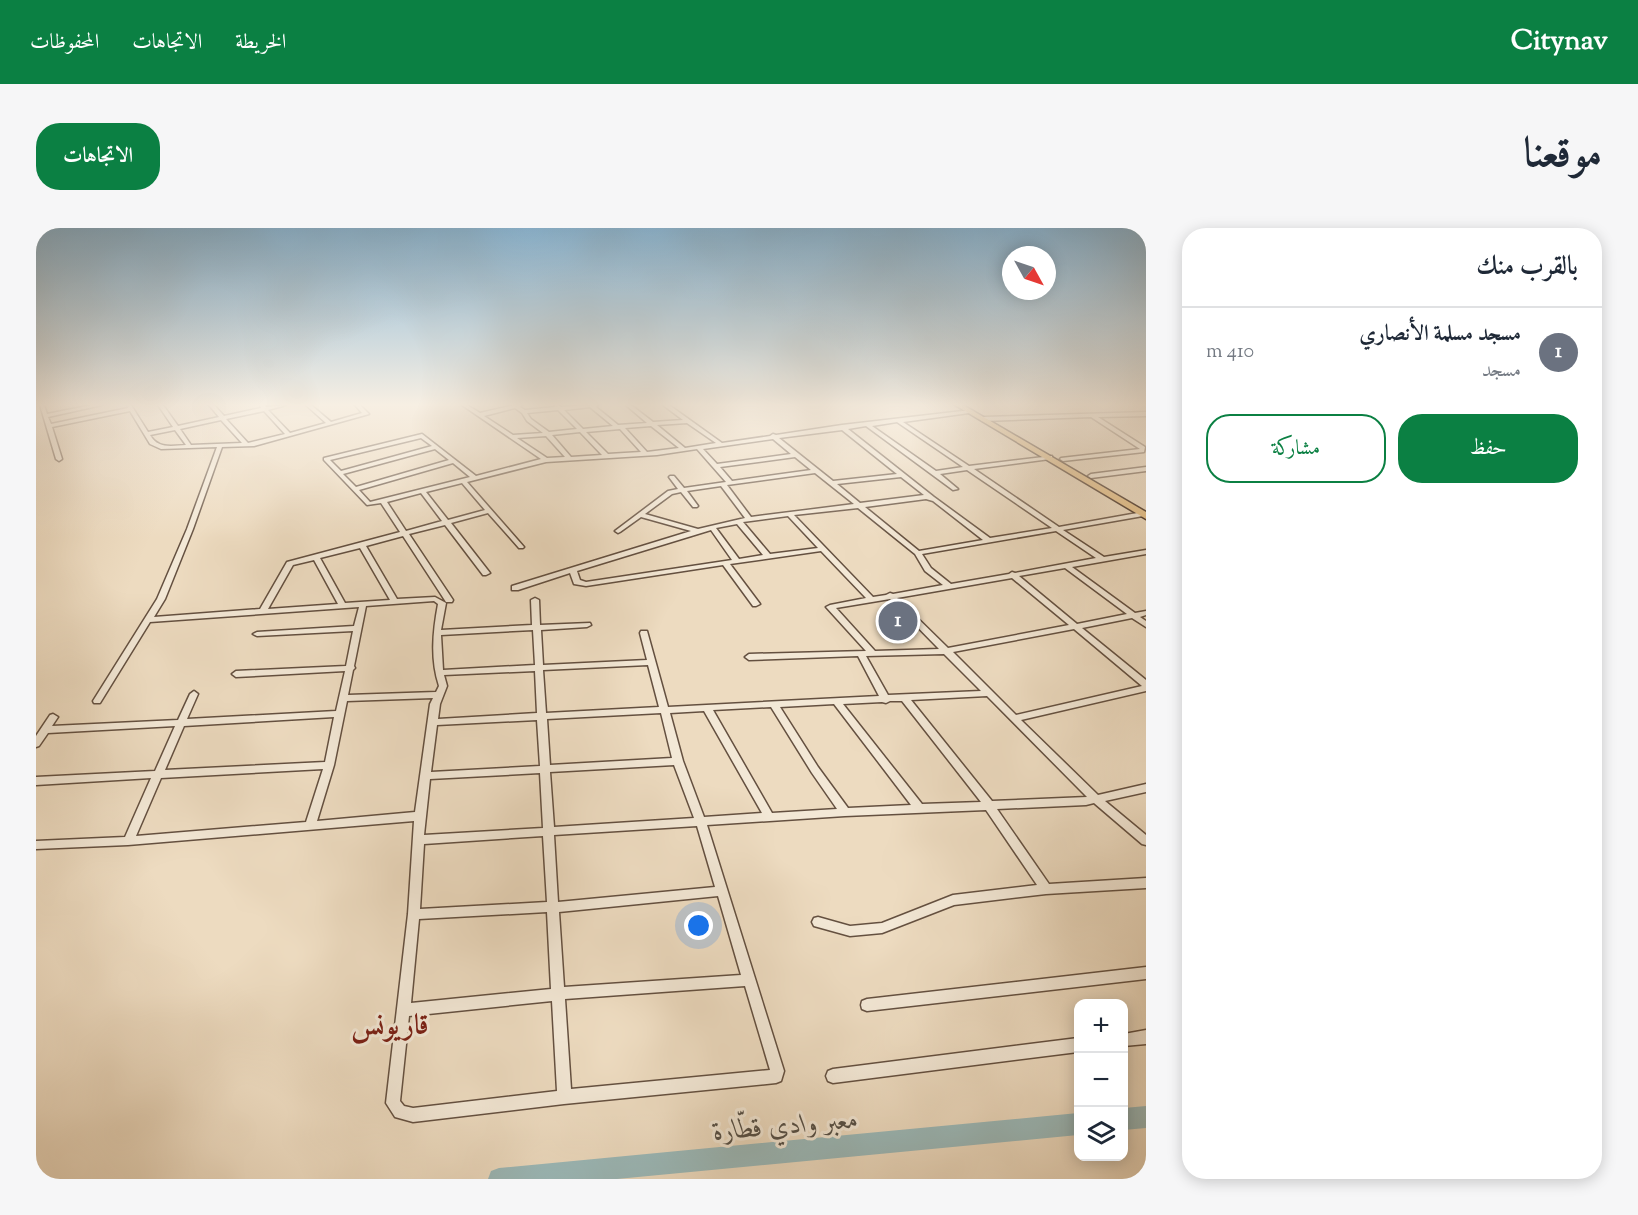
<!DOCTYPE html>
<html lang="ar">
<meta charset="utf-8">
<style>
:root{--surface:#fff;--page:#f6f6f7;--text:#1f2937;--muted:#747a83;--line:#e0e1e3;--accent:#0b8043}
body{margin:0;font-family:"Sorts Mill Goudy",Amiri,serif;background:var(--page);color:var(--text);direction:rtl}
.controls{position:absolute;right:18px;bottom:18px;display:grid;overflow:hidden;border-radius:12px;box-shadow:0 3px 15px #0003}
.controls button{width:54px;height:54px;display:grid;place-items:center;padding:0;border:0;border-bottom:2px solid var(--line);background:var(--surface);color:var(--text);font:30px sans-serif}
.compass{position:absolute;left:966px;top:18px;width:54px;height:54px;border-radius:50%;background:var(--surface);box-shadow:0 3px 15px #0003;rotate:130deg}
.you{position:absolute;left:663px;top:698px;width:21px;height:21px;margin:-15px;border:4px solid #fff;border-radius:50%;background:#1a73e8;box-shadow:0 0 0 9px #1a73e833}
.badge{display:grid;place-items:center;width:39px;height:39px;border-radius:50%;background:var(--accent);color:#fff;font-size:20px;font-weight:700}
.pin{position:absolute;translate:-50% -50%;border:3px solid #fff;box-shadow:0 2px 6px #0006}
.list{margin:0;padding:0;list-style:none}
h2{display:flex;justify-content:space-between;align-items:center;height:78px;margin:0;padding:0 24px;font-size:26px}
h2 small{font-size:20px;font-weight:400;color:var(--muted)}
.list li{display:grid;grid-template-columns:39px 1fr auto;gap:18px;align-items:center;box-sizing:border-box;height:90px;padding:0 24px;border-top:2px solid var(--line)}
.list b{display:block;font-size:22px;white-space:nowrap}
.list p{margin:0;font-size:20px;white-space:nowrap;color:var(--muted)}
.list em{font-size:20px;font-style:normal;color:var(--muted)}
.actions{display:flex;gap:12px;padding:18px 24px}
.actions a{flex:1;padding:14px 0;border:2px solid var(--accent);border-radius:24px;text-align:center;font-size:21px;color:var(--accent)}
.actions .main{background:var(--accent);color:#fff}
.icon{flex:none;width:33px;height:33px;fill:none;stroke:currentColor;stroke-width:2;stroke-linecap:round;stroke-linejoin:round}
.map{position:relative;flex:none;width:1110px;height:951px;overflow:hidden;direction:ltr;border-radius:24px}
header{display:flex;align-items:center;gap:36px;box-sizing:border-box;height:84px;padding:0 30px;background:var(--accent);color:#fff}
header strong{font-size:28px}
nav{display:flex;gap:33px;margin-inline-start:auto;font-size:21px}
.intro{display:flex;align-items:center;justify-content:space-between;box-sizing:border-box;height:144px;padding:0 36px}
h1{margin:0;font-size:42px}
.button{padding:15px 27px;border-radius:24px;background:var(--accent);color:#fff;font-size:21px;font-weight:700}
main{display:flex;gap:36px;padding:0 36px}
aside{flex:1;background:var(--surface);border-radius:24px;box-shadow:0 3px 15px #0003}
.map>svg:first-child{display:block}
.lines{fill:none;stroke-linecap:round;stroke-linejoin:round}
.river{fill:#9bb9b9;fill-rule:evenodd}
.minor-casing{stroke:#645040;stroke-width:3}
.major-casing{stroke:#372215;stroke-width:3}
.minor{fill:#f3e8d6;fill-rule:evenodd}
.major{fill:#e6be80;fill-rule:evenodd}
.labels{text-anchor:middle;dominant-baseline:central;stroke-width:6;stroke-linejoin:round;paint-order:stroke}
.near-water-label{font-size:27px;font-style:italic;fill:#554f46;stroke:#f3e8d6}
.near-quarter-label{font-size:28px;font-weight:bold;fill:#7a1f14;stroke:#f3e8d6}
</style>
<header>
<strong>Citynav</strong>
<nav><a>الخريطة</a><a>الاتجاهات</a><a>المحفوظات</a></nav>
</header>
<div class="intro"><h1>موقعنا</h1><a class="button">الاتجاهات</a></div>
<main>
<aside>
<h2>بالقرب منك<small></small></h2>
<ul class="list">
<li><span class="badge" style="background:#6b7280">1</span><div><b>مسجد مسلمة الأنصاري</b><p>مسجد</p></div><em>410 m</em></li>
</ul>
<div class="actions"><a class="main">حفظ</a><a>مشاركة</a></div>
</aside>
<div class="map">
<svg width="1110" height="951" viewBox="0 0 1110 951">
<rect width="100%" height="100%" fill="#eddbc0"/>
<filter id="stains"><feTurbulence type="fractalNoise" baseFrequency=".00333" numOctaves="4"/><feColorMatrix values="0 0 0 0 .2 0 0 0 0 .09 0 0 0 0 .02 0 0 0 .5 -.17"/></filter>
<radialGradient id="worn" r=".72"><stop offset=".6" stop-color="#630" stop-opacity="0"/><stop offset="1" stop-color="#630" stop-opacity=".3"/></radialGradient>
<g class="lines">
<path class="river" d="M1110,878V900L1088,902V880Z
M1042,885V907L581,951H452L455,943L463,940Z"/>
<defs>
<path id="minor" d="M4,177H8L11,186L56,177H66L12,189L15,196L92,180L91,177H95L112,204L137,199L122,177H127L142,198L183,189L173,177H178L188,188L225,180L224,177H228L230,179L250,177L232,182L254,205L290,195L270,177H275L295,194L326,185L319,177H324L333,186L218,218L186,219L157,301L129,371L118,389L224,381L251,334L364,304L345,275L331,277L288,232V230L386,206L440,248L505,231L426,177H431L444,185L478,177H486L484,179L489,182L519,179V177H523L525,179L562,177L560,179L582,197L611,195L590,177H595L617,194L647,192L627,177H633L686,215L734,208L737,206L740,207L806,197L935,182L936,183L933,185L867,194L933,238L1016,228V230L1014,231L938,241L1023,299L1107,284L1110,286L1107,288L1027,302L1068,329L1110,322V326L1036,339L1099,385L1110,383V387L1104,389L1110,393V399L1096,390L1046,400L1110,452V463L985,492L1062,567L1110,556V564L1069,573L1110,607V617L1106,616L1058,575L1050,577L961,581L1013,656L1110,650V660L1010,666L918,677L846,705L814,708L778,698L776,694L778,690L782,689L814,698L846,695L917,667L1001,657L950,582L809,588L671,597L748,843L745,853L740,855L528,876L377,894L359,889L350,875L372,686L378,593L92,617L0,621V613L89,609L115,550L0,557V549L119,543L139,498L12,505L3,518L0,519V508L14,487L17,486L22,489L16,498L142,492L154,466L158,463L162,466L151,491L300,483L309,443L200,449L196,446L200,443L310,438L317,403L221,408L217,406L221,404L318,398L323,379L114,394L64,475H58L57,473L121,371L151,301L181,219L125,221L114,216L94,183L16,199L26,231L23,233L20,231ZM554,179L577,198L547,201L528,182ZM479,180L486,185L491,193L507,205L477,207L448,188ZM522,182L541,201L513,204L495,191L491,185ZM228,183L249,206L212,215L190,191ZM185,192L206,215L155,217L144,201ZM861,194L927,239L900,243L836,198ZM651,195L680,215L649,220L621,197ZM615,198L643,220L611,224L589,200ZM830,198L917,262L922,261L904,246L931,242L1016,300L954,310L898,269L812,201ZM584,201L605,224L572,226L550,204ZM139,202L150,217C135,218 122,221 114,207ZM806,202L861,246L797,253L743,210ZM544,204L566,227L535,229L516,207ZM510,208L529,229L511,230L481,210ZM385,210L396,218L305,243L294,232ZM737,211L755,226L681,236L667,221ZM399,221L413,232L320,259L307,246ZM661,221L690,254L648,260L638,248H634L633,249L642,261L632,263L579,303L582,305L584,304L605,289L655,303L476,358V362H482L534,345L538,356L550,358L687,337L717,378H720L724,376L694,336L785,323L830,370L794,377L790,379L830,423L713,426L709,429L713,432L822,428L843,468L632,479L611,403H605L604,405L611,432L507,437L505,402L551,399L555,397L554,395L504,397L503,372L499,370L495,372L496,397L405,402L410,375L399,369L361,371L330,318L367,308L410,374H416L417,372L373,306L409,297L447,347H450L454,345L415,295L452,285L483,320H487L488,319L431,254L510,234L621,227ZM759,229L775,242L696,253L684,239ZM417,235L434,249L334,274L323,262ZM779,245L818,276L715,289L691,257ZM865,249L888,267L824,275L801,256ZM426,255L449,282L412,292L390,264ZM685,258L709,290L662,301L609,286L636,266L645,264L657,279H661L662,278L651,263ZM385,265L406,293L370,303L351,274ZM890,271L897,273L947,312L883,323L829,279ZM822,280L879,326L889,343L907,357L857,366L854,365L850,367L837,369L758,287ZM752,288L782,320L734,326L707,294ZM701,296L727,327L703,331L680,300ZM675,302L696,332L550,354L544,352L541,343ZM1020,303L1060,330L979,345L976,344L973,346L915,356L895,340L886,326ZM324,320L354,372L309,375L284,330ZM278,332L302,376L232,381L257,337ZM1029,340L1091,386L1041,396L983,348ZM976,350L1033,397L912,420L861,370ZM854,371L903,421L839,423L800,380ZM398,373L402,376C397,403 394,431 403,458L400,464L312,467L317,442L319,440L318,438L330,378ZM1038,401L1106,458L980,487L917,424ZM497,402L499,437L407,442L405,407ZM908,426L945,463L852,467L830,428ZM612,437L623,479L510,485L507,442ZM499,443L501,485L402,491L404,476L411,458L408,447ZM951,468L1051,569L956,573L875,472ZM397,470L394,476L379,584L281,593L298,537L311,473ZM854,473H866L945,574L886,576L807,476L846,474L850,475ZM798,476L875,577L812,580L782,539L744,479ZM735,479L776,545L801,581L736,585L677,482ZM668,483L726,585L668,589L647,533L634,485ZM625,485L636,530L514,537L511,491ZM298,489L289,534L129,542L148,498ZM501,492L504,538L395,544L401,497ZM638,537L658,590L518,599L514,544ZM287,541L270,594L100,608L125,550ZM504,545L507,600L388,607L394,551ZM661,598L679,659L522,674L518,607ZM507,608L511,674L384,681L388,616ZM682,668L705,747L528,759L523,684ZM511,684L515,761L375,775L383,691ZM709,758L734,842L535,861L529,771ZM516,773L521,863L377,880L368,878L364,873L373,788Z
M1110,184V188L1062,189L1109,219L1108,224L1027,233L1024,231L1025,230L1104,221L1055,189L947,193L944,191L947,189Z
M1110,239V243L1055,250L1052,248L1055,246Z
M1110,739V751L831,783L826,781L825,777L826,773L831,771Z
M1110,802V816L1088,818V806Z
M1042,810V824L797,855L792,853L790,848L792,843L797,841Z"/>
<path id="major" d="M919,177H927L1110,284V291Z"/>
</defs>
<use href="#minor" class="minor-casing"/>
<use href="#major" class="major-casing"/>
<use href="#minor" class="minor"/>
<use href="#major" class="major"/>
</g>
<linearGradient id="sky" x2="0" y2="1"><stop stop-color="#89b6d5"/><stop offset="0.57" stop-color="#f7efe3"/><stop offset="1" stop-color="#f7efe3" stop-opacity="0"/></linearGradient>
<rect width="1110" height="310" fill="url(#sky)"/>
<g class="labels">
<g class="near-water-label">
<text transform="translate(750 899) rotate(-5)">معبر وادي قطّارة</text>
</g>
<g class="near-quarter-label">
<text x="354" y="799">قاريونس</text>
</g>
</g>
<rect width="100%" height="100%" filter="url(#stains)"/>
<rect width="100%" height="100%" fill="url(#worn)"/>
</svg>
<div class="controls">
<button>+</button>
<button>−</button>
<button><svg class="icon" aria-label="layers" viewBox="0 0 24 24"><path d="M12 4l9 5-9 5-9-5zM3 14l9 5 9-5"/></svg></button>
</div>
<svg class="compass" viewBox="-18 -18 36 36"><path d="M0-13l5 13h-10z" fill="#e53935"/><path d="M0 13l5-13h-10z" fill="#747a83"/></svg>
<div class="you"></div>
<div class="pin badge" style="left:862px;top:393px;background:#6b7280">1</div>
</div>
</main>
